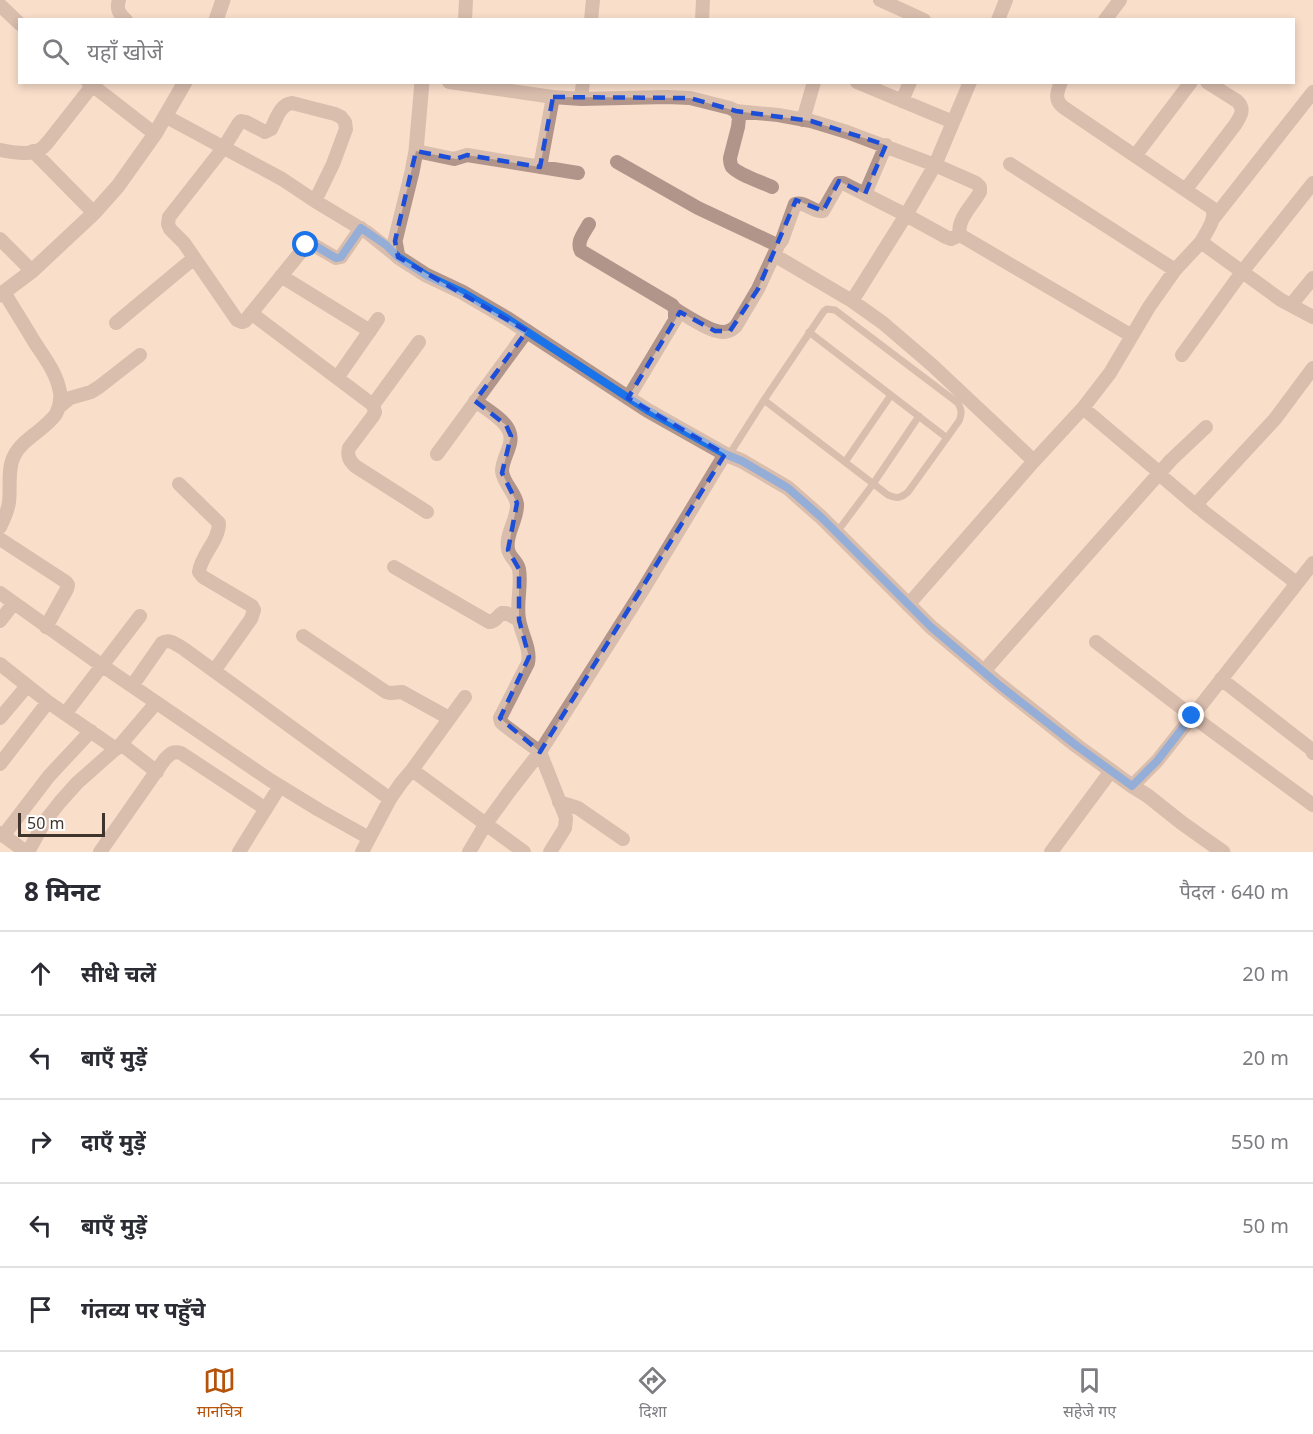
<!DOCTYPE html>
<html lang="hi">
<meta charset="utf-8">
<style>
:root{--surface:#fff;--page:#f2f2f3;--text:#2b2b33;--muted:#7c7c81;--line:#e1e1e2;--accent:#b45309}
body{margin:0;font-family:"Noto Sans","Noto Sans Devanagari",sans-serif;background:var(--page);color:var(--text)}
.scale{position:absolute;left:18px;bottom:15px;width:87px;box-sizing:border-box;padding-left:6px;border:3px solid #3f352d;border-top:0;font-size:16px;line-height:21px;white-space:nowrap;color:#3f352d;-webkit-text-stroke:4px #fff;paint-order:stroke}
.stop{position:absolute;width:18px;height:18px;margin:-14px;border:4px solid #1a73e8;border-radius:50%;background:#fff}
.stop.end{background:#1a73e8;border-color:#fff;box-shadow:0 2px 6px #0008}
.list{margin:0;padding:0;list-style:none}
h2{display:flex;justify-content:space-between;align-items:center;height:78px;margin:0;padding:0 24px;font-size:26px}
h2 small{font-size:20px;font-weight:400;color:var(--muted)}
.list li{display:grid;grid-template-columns:39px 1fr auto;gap:18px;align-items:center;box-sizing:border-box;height:84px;padding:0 24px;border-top:2px solid var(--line)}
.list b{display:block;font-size:22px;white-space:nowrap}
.list em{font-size:20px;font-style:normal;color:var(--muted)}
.icon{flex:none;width:33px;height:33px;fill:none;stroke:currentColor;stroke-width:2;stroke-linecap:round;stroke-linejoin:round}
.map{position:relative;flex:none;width:1313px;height:852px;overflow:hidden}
.search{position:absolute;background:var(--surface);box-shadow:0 3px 9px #0003;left:18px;right:18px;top:18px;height:66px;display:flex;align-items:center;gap:15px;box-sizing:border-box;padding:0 21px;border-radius:0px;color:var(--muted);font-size:22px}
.sheet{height:498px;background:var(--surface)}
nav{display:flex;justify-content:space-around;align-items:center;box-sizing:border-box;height:84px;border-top:2px solid var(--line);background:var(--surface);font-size:16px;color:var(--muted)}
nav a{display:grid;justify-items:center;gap:3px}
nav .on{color:var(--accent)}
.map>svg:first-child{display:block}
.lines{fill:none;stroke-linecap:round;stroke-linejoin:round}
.service{stroke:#b2958a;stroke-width:7}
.minor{stroke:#b2958a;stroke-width:14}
.tertiary{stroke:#b2958a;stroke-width:15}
.route{stroke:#1a73e8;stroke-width:8}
.marked{fill:none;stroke:#1d4ed8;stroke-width:4.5;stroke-dasharray:12 8;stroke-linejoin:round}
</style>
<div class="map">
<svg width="1313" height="852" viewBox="0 0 1313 852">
<rect width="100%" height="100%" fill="#f9decb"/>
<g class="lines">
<path class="service" d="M809,332L947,438
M729,455L764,400L824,311L827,309L835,310L958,403C962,410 962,414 959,421L908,492C901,498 897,499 888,495L764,400
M845,462L891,395
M837,532L873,484L919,416"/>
<path class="minor" d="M119,0C116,9 119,14 126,20
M880,0L924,20
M0,5L20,24
M465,20L466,0
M591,20L593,0
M702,20L703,0
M998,20L1006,0
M1105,20L1120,0
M88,82L155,134
M449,82L553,97L581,99L667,97L690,98L730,108L736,111L739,118L738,127L730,158C730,162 730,164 732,167C739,175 762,182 772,187
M857,82L953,122
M1061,82C1057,92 1054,100 1063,107L1212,208C1217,219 1206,232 1201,242L1281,300L1313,317
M581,99L583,82
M902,101L910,82
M736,111L778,115L811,121L847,132L935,165L976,183L980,187V192C973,205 956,220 960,235L1132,336
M165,116L282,179L315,201L368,233L398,257
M803,120L814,82
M0,150C12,152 30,156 41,149C44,147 46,144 48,142L92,86
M33,151L94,213
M416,151L454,159L467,155L578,173
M1135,156L1191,82
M617,162L698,208L775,244H779L782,240L795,204C806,201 813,213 823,211L839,183H843L906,215L946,237L951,239L960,235
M1010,164L1175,270
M540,167L553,97
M1186,189L1235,125C1240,117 1246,109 1237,101L1207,82
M865,194L886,145
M315,201L333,164L346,129L345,122L341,117L335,114L292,103C280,104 276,120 271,129L265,132L246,122L241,121L239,123L224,147L169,217L168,224L170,229L184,243L237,320L242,322L245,321L308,243L312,244L336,258L341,257L361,228
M1213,219L1313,92
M589,224C584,233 576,242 581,251L672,305L675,309V320L628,398
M0,239L32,271
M774,255L852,301L883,323L932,365L1034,461
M281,276L370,331
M852,301L906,215L935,165L970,82
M1291,305L1313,278
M675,309C687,316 710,332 723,332C729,332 732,330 736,326L758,289L777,248
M251,313L373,405L375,412L373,416L349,448C347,456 349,460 355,466L427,512
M116,323L194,258
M1182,355L1242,272L1313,183
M337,378L378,319
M475,401C485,408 505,420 509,431C515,444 502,457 502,471C503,483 515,492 517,504C518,519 505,534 508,549C509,557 517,561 519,569C522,585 516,603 519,619C521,634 531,648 528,663L500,718L501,722L504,725L540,752L566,818L565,828L550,852
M373,405L419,342
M59,407L70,398L91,392L99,387L140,355
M1083,408L1160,473
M437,454L527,331
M1159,474L1199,508
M179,484L219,523C219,541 201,555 199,572L203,577L252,606L254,610L251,619L214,671
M0,527C4,519 8,511 9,502C11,487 7,470 14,456C23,438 45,430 56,414C59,408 61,399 60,392C57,374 45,358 35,343C25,326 14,309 4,292
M0,539L66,582L68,585L67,589L46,627
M394,567L489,622C496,622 497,616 502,613H506L519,620
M1296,584L1290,578L1204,512L1198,506L1200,500L1275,419L1313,368
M0,593L94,660L270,780L319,810L369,838
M908,605L1034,461L1083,408L1110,373L1149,307L1175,270L1201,242
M0,621L14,603
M303,636L386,692L390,693L402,692L449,718
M1096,642L1192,716L1313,805
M0,664L48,702L116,749
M984,671L1171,460L1206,427
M1221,679L1311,749L1313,753
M132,686L162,643C170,638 177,645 184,649L390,799
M65,714L140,616
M0,718L27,686
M121,744L157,772
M0,764L48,702
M412,770L524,852
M1132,786L1157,761L1313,563
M559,802L578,808L623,839
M0,833L26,852
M3,836L49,776L91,731
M28,852L45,821L60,802L77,783L121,744L156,703
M100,852L165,759C171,753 173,751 181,753L266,809
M239,852L280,786
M362,852L390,799L401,783L412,770L465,697
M469,852L485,825L509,792L540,752L644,588L725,454
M1051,852L1111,771"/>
<path class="tertiary" d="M216,20L223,0
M422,82L416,151L412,172L395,241L398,257L426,275L462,292L508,319L647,410L725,454L742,461L788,488L822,518L931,627L1000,685L1077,746L1132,786L1148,796L1182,823L1223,852
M0,295L32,271L94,213L118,186L155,134L185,82"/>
</g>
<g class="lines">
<path class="route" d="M306,245L308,243L312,244L336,258L341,257L361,228L386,245L398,257L426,275L462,292L508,319L647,410L725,454L742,461L788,488L822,518L931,627L999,685L1077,746L1132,786L1157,761L1192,716"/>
</g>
<path d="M0 0H1313V852H0ZM553,97L690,98L736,111L811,121L886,145L865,194L839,181L823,211L796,200L758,289L730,331H715L680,312L628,398L725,454L540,752L500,718L529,657L519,620V569L508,550L517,503L502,473L511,436L506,425L475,401L527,331L398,257L395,241L416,151L456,159L467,155L540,167Z" fill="#f9decb" fill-opacity=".55" fill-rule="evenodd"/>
<path class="marked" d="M553,97L690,98L736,111L811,121L886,145L865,194L839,181L823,211L796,200L758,289L730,331H715L680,312L628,398L725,454L540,752L500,718L529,657L519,620V569L508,550L517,503L502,473L511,436L506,425L475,401L527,331L398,257L395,241L416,151L456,159L467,155L540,167Z"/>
</svg>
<div class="scale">50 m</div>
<div class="stop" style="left:306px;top:245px"></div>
<div class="stop end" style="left:1192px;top:716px"></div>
<div class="search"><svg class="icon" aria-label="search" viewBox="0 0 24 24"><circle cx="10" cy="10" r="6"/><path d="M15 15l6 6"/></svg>यहाँ खोजें</div>
</div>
<section class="sheet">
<h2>8 मिनट<small>पैदल · 640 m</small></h2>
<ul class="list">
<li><svg class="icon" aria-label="ahead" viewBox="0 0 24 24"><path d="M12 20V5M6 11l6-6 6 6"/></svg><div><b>सीधे चलें</b></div><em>20 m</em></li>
<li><svg class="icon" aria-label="left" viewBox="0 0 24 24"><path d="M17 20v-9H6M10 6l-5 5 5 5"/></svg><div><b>बाएँ मुड़ें</b></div><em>20 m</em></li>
<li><svg class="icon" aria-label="right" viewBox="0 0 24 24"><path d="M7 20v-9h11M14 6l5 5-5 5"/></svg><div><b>दाएँ मुड़ें</b></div><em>550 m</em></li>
<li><svg class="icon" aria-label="left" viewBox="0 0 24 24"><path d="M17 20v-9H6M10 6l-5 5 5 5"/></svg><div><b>बाएँ मुड़ें</b></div><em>50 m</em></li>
<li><svg class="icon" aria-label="arrive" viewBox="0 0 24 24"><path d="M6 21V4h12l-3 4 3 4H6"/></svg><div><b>गंतव्य पर पहुँचे</b></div></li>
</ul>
</section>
<nav>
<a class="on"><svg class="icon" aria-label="map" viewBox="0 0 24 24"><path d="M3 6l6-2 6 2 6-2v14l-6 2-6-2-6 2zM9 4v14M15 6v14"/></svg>मानचित्र</a>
<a><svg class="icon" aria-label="directions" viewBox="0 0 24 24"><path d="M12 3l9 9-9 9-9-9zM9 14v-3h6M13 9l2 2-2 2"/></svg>दिशा</a>
<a><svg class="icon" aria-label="saved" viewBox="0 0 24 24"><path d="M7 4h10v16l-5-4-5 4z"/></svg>सहेजे गए</a>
</nav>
